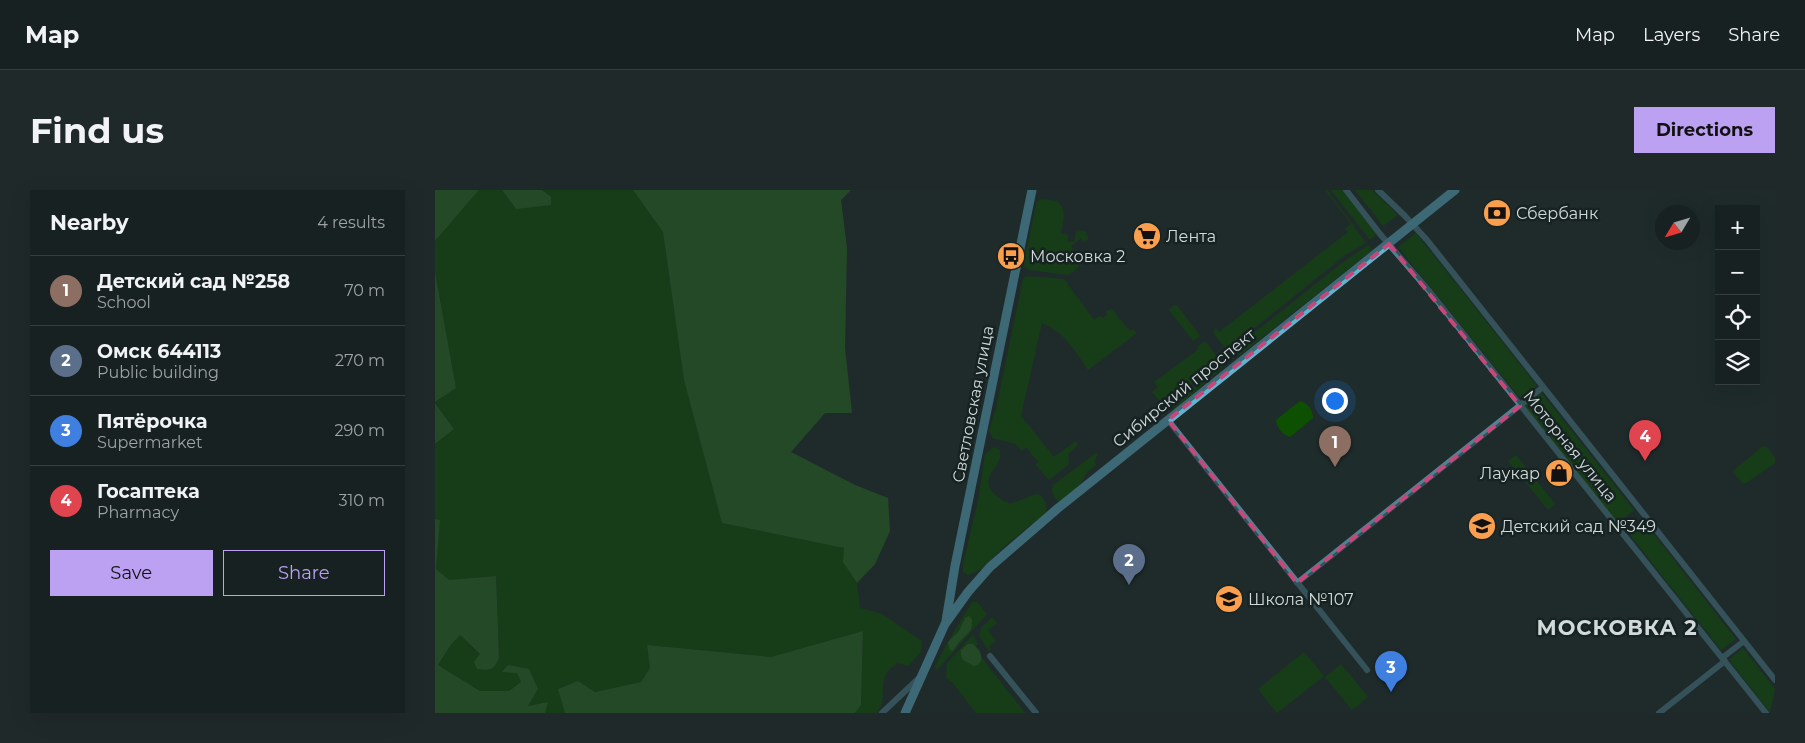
<!DOCTYPE html>
<meta charset="utf-8">
<style>
:root{--surface:#172121;--page:#20292a;--text:#f1f3f6;--muted:#9ea3a5;--line:#363e3f;--accent:#bca0f2}
body{margin:0;font-family:Montserrat,sans-serif;background:var(--page);color:var(--text)}
.controls{position:absolute;right:15px;top:15px;display:grid;overflow:hidden;border-radius:0px;box-shadow:0 5px 20px #0002}
.controls button{width:45px;height:45px;display:grid;place-items:center;padding:0;border:0;border-bottom:1px solid var(--line);background:var(--surface);color:var(--text);font:25px sans-serif}
.compass{position:absolute;left:1220px;top:15px;width:45px;height:45px;border-radius:50%;background:var(--surface);box-shadow:0 5px 20px #0002;rotate:232deg}
.you{position:absolute;left:899px;top:210px;width:18px;height:18px;margin:-12px;border:4px solid #fff;border-radius:50%;background:#1a73e8;box-shadow:0 0 0 8px #1a73e833}
.badge{display:grid;place-items:center;width:32px;height:32px;border-radius:50%;background:var(--accent);color:#fff;font-size:16px;font-weight:700}
.pin{position:absolute;translate:-50% -41px;filter:drop-shadow(0 1px 2px #0008)}
.pin::after{content:'';position:absolute;top:26px;width:18px;height:15px;background:inherit;clip-path:polygon(0 0,100% 0,50% 100%)}
.list{margin:0;padding:0;list-style:none}
h2{display:flex;justify-content:space-between;align-items:center;height:65px;margin:0;padding:0 20px;font-size:21px}
h2 small{font-size:16px;font-weight:400;color:var(--muted)}
.list li{display:grid;grid-template-columns:32px 1fr auto;gap:15px;align-items:center;box-sizing:border-box;height:70px;padding:0 20px;border-top:1px solid var(--line)}
.list b{display:block;font-size:19px;white-space:nowrap}
.list p{margin:0;font-size:16px;white-space:nowrap;color:var(--muted)}
.list em{font-size:16px;font-style:normal;color:var(--muted)}
.actions{display:flex;gap:10px;padding:15px 20px}
.actions a{flex:1;padding:11px 0;border:1px solid var(--accent);border-radius:0px;text-align:center;font-size:18px;color:var(--accent)}
.actions .main{background:var(--accent);color:#111}
.icon{flex:none;width:28px;height:28px;fill:none;stroke:currentColor;stroke-width:2;stroke-linecap:round;stroke-linejoin:round}
.map{position:relative;flex:none;width:1340px;height:523px;overflow:hidden;border-radius:0px}
header{display:flex;align-items:center;gap:30px;box-sizing:border-box;height:70px;padding:0 25px;background:var(--surface);border-bottom:1px solid var(--line)}
header strong{font-size:24px}
nav{display:flex;gap:28px;margin-inline-start:auto;font-size:18px}
.intro{display:flex;align-items:center;justify-content:space-between;box-sizing:border-box;height:120px;padding:0 30px}
h1{margin:0;font-size:35px}
.button{padding:12px 22px;border-radius:0px;background:var(--accent);color:#111;font-size:18px;font-weight:700}
main{display:flex;gap:30px;padding:0 30px}
aside{flex:1;background:var(--surface);border-radius:0px;box-shadow:0 5px 20px #0002}
.map>svg:first-child{display:block}
.green{fill:#0e5001}
.forest{fill:#2b6d20}
.lines{fill:none;stroke-linecap:round;stroke-linejoin:round}
.street{stroke:#518192;stroke-width:6}
.secondary{stroke:#62b2ce;stroke-width:9}
.marked{fill:none;stroke:#c6487a;stroke-width:4;stroke-dasharray:10 6;stroke-linejoin:round}
.labels{text-anchor:middle;dominant-baseline:central;stroke-width:5;stroke-linejoin:round;paint-order:stroke}
.poi-label{font-size:16px;fill:#d1dad9;stroke:#162322;text-anchor:start}
.street-label{font-size:16px;fill:#d1dad9;stroke:#162322}
.district-label{font-size:21px;font-weight:bold;letter-spacing:1px;fill:#d1dad9;stroke:#162322}
</style>
<header>
<strong>Map</strong>
<nav><a>Map</a><a>Layers</a><a>Share</a></nav>
</header>
<div class="intro"><h1>Find us</h1><a class="button">Directions</a></div>
<main>
<aside>
<h2>Nearby<small>4 results</small></h2>
<ul class="list">
<li><span class="badge" style="background:#8d6e63">1</span><div><b>Детский сад №258</b><p>School</p></div><em>70 m</em></li>
<li><span class="badge" style="background:#5c6f8a">2</span><div><b>Омск 644113</b><p>Public building</p></div><em>270 m</em></li>
<li><span class="badge" style="background:#3f7fe0">3</span><div><b>Пятёрочка</b><p>Supermarket</p></div><em>290 m</em></li>
<li><span class="badge" style="background:#e0444e">4</span><div><b>Госаптека</b><p>Pharmacy</p></div><em>310 m</em></li>
</ul>
<div class="actions"><a class="main">Save</a><a>Share</a></div>
</aside>
<div class="map">
<svg width="1340" height="523" viewBox="0 0 1340 523">
<rect width="100%" height="100%" fill="#1f2c2c"/>
<path class="green" d="M43,0H67L81,19L116,7L107,0H198L228,42L249,190L287,333L409,358L408,372L422,393L425,418L447,424L487,451L486,462L473,476L463,473C438,487 455,508 442,523H420L426,515L428,441L336,467L212,455L215,478L206,492L160,502L143,491L124,499L130,523H110L112,512L93,516L103,499L82,483L86,492L74,501H45L3,475L15,456L25,445L36,457L45,464L42,479C55,481 59,480 64,468L61,386L14,390L1,379L5,330L0,329V253L19,239L0,212L21,198L0,82V51Z
M890,0H892L931,53L909,66L792,160L779,144V140L780,137L784,142L913,42L910,38L916,34Z
M896,0H908L942,44L935,50Z
M920,0H937L963,25L948,36Z
M607,9L622,11C633,22 628,29 626,43L633,45L632,51L639,52L641,42L649,40L654,49L649,52L646,48L636,56L639,61L635,64L644,75L643,78L634,85L594,80L590,77L589,71L602,11Z
M981,43L1102,196L1085,208L963,57Z
M933,55L937,60L806,164L800,165L794,163L907,73Z
M591,86L629,89L659,130L664,126L668,128L672,125L671,121L677,119L695,141L698,139L702,143L653,180C639,159 630,143 607,133L586,226L619,267L641,251L643,255L633,264L634,274L614,290L600,274L603,272L591,257L587,261L581,254L558,248L554,240L561,219L588,89Z
M739,115H742L765,146L758,151L734,120Z
M770,151L782,167L735,218L727,208L724,210L717,202L723,197L719,192L764,159L762,157Z
M787,168L788,176L786,179L739,220L738,219L777,176Z
M1106,202L1199,320L1182,334L1088,216Z
M865,211C873,213 878,220 878,228L855,247C847,244 842,238 841,230Z
M1328,256L1332,257L1340,268V273L1311,293H1307L1298,282L1299,280Z
M559,257L565,260C569,277 539,288 562,306C565,309 571,313 576,313C585,312 594,305 603,304C610,308 613,315 611,323L571,355L546,379L533,385L528,382V374L543,311L550,264Z
M661,263L663,264L659,272L661,275L652,282L645,295L625,311H622L617,301L618,295Z
M1081,265L1120,314L1113,320L1073,271Z
M1210,333L1301,449L1286,460L1195,345Z
M537,412H542L552,424L502,480L500,477L511,455Z
M557,427L562,433L553,440L561,451L554,456L556,460L554,461L544,446L546,438Z
M538,445L543,454L539,458L590,523H541L517,492L511,488L512,473Z
M1308,458L1340,499L1335,522L1294,470Z
M869,462L889,486L842,523L823,499Z
M906,474L933,507L917,520L890,487Z"/>
<path class="forest" d="M0,0H43V1L0,51Z
M67,0H107L116,7V15L81,19Z
M198,0H416L406,10L412,58L410,158L417,223H390L356,262L420,295L453,308L455,341L440,374L422,393L408,372L409,358L287,333L249,190L228,42Z
M0,82L21,198L0,212Z
M0,213L19,239L1,253H0Z
M0,329L5,330L1,379L14,390L61,386L64,468C59,480 55,481 42,479L39,472L45,464L25,445L15,456L3,475L45,501H74L86,492L82,483L67,482L73,475L94,479L103,499L93,516L113,512L110,523H0Z
M534,426L537,430C538,441 532,444 525,451C522,454 521,458 517,461L514,459L513,452L524,441L530,428Z
M428,441L426,515L420,523H130L123,499L143,491L160,502L206,492L215,478L212,455L336,467Z
M533,454H538C544,459 550,467 544,474L539,476L528,470L526,465V460Z"/>
<g class="lines">
<path class="street" d="M911,0L945,44L995,102L1331,523
M943,0L969,25L992,50L1340,490
M733,230L932,480
M862,393L1108,197
M555,466L601,523
M1287,468L1309,451
M447,523L483,489
M1224,523L1290,471"/>
<path class="secondary" d="M511,431L520,376L597,0
M470,523L510,434L533,402L555,377L622,319L1020,0"/>
</g>
<path d="M0 0H1340V523H0ZM954,54L1085,216L862,393L733,230Z" fill="#1f2c2c" fill-opacity=".55" fill-rule="evenodd"/>
<path class="marked" d="M954,54L1085,216L862,393L733,230Z"/>
<defs>
<symbol id="bank-disc" viewBox="-11 -11 22 22"><circle r="9.5" fill="#fa9f4e" stroke="#162322"/><path d="M-6-4H6V4H-6ZM0-2.3a2.3 2.3 0 1 0 0 4.6a2.3 2.3 0 1 0 0-4.6Z" fill="#111"/></symbol>
<symbol id="supermarket-disc" viewBox="-11 -11 22 22"><circle r="9.5" fill="#fa9f4e" stroke="#162322"/><path d="M-6-5.5h2.5l.6 2H6L4.5 2H-2.5L-4.4-4H-6ZM-1.5 3.2a1.3 1.3 0 1 0 .1 0ZM3 3.2a1.3 1.3 0 1 0 .1 0Z" fill="#111"/></symbol>
<symbol id="bus-disc" viewBox="-11 -11 22 22"><circle r="9.5" fill="#fa9f4e" stroke="#162322"/><path d="M-5-6H5V4H4V6H2V4H-2V6H-4V4H-5ZM-3.5-4V0h7V-4ZM-3.5 1.2v1.5H-2V1.2ZM2 1.2v1.5H3.5V1.2Z" fill="#111"/></symbol>
<symbol id="shop-disc" viewBox="-11 -11 22 22"><circle r="9.5" fill="#fa9f4e" stroke="#162322"/><path d="M-5-2.5h2.3a2.7 3.5 0 0 1 5.4 0H5L5.5 6h-11ZM-1.5-2.5h3a1.5 2.3 0 0 0-3 0Z" fill="#111"/></symbol>
<symbol id="school-disc" viewBox="-11 -11 22 22"><circle r="9.5" fill="#fa9f4e" stroke="#162322"/><path d="M0-5L7-2L0 1L-7-2ZM-4 1L0 2.5L4 1V4Q0 6-4 4Z" fill="#111"/></symbol>
</defs>
<g fill-rule="evenodd">
<use href="#bank-disc" x="1046" y="7" width="32" height="32"/>
<use href="#supermarket-disc" x="696" y="30" width="32" height="32"/>
<use href="#bus-disc" x="560" y="50" width="32" height="32"/>
<use href="#shop-disc" x="1108" y="267" width="32" height="32"/>
<use href="#school-disc" x="1031" y="320" width="32" height="32"/>
<use href="#school-disc" x="778" y="393" width="32" height="32"/>
</g>
<g class="labels">
<g class="poi-label">
<text x="1081" y="23">Сбербанк</text>
<text x="731" y="46">Лента</text>
<text x="595" y="66">Московка 2</text>
<text x="1105" y="283" text-anchor="end">Лаукар</text>
<text x="1066" y="336">Детский сад №349</text>
<text x="813" y="409">Школа №107</text>
</g>
<g class="street-label">
<text transform="translate(749 198) rotate(-39)">Сибирский проспект</text>
<text transform="translate(538 214) rotate(-79)">Светловская улица</text>
<text transform="translate(1135 256) rotate(51)">Моторная улица</text>
</g>
<g class="district-label">
<text x="1182" y="437">МОСКОВКА 2</text>
</g>
</g>
</svg>
<div class="controls">
<button>+</button>
<button>−</button>
<button><svg class="icon" aria-label="locate" viewBox="0 0 24 24"><circle cx="12" cy="12" r="6"/><path d="M12 2v4M12 18v4M2 12h4M18 12h4"/></svg></button>
<button><svg class="icon" aria-label="layers" viewBox="0 0 24 24"><path d="M12 4l9 5-9 5-9-5zM3 14l9 5 9-5"/></svg></button>
</div>
<svg class="compass" viewBox="-18 -18 36 36"><path d="M0-13l5 13h-10z" fill="#e53935"/><path d="M0 13l5-13h-10z" fill="#9ea3a5"/></svg>
<div class="you"></div>
<div class="pin badge" style="left:900px;top:277px;background:#8d6e63">1</div>
<div class="pin badge" style="left:694px;top:395px;background:#5c6f8a">2</div>
<div class="pin badge" style="left:956px;top:502px;background:#3f7fe0">3</div>
<div class="pin badge" style="left:1210px;top:271px;background:#e0444e">4</div>
</div>
</main>
